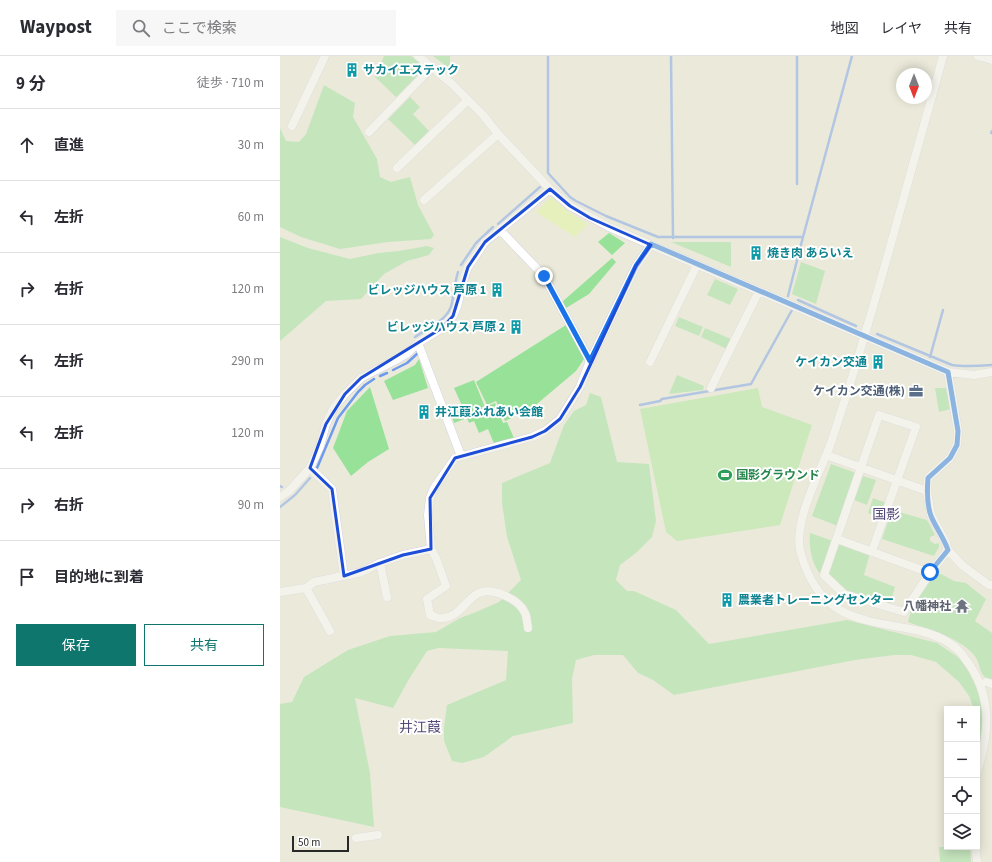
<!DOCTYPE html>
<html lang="ja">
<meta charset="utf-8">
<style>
:root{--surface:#fff;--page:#f7f7f7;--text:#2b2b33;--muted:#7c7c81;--line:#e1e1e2;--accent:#0f766e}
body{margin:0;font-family:"Source Sans 3","Noto Sans JP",sans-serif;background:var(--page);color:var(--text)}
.controls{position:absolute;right:12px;bottom:12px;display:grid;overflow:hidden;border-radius:0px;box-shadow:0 2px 10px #0003}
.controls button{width:36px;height:36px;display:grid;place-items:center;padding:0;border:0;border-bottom:1px solid var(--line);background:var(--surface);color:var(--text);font:20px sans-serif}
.compass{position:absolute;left:616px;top:12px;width:36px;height:36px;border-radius:50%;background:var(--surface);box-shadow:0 2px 10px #0003;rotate:180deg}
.scale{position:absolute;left:12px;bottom:10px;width:57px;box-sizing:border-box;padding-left:4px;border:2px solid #282828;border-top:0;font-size:11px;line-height:14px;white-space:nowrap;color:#282828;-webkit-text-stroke:3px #fff;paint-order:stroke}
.stop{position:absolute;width:12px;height:12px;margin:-9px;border:3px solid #1a73e8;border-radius:50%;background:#fff}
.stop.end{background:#1a73e8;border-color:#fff;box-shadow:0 1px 4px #0008}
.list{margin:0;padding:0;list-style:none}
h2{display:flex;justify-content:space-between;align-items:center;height:52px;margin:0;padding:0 16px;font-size:17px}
h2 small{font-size:13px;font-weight:400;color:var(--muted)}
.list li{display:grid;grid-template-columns:26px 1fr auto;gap:12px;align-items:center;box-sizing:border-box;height:72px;padding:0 16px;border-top:1px solid var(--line)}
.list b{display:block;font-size:15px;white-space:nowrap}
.list em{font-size:13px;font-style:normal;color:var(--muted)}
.actions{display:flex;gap:8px;padding:12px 16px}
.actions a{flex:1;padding:9px 0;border:1px solid var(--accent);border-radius:0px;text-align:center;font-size:14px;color:var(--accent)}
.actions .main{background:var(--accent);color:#fff}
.icon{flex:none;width:22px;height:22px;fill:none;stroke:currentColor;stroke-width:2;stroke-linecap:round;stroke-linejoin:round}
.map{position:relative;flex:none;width:712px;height:806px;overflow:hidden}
header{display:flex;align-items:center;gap:24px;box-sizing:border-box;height:56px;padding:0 20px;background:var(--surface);border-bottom:1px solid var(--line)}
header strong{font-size:19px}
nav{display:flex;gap:22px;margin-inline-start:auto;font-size:14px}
.search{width:280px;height:36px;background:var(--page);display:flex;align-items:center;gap:10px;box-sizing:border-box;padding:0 14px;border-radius:0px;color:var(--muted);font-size:15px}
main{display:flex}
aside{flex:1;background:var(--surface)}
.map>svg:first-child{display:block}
.green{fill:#97e199}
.sand{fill:#e5f0bd}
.pitch{fill:#a4e892}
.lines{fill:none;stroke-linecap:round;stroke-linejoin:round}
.stream{stroke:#6e9bec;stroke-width:2.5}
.minor-casing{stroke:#d3cfe1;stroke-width:9}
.minor{stroke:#fff;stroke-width:8}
.route{stroke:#1a73e8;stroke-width:5}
.marked{fill:none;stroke:#1d4ed8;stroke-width:3;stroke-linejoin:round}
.labels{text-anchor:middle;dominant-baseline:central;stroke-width:4;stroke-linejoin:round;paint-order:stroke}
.culture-label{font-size:12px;font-weight:bold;fill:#0d838f;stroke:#fff;text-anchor:start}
.service-label{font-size:12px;font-weight:bold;fill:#4e5e75;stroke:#fff;text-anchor:end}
.leisure-label{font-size:12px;font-weight:bold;fill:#27864d;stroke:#fff;text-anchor:start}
.worship-label{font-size:12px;font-weight:bold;fill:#5b616d;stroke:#fff;text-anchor:end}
.quarter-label{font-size:14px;fill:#534a78;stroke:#fff}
</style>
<header>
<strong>Waypost</strong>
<div class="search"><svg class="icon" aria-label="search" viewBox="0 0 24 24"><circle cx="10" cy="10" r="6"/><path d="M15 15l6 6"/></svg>ここで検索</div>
<nav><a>地図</a><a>レイヤ</a><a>共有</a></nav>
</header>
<main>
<aside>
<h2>9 分<small>徒歩 · 710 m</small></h2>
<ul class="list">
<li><svg class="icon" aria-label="ahead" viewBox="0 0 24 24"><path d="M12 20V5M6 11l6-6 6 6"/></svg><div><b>直進</b></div><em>30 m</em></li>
<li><svg class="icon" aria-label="left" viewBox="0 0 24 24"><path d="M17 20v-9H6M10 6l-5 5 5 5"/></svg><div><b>左折</b></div><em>60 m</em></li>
<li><svg class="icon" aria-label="right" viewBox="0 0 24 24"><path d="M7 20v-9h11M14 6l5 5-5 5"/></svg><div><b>右折</b></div><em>120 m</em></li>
<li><svg class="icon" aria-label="left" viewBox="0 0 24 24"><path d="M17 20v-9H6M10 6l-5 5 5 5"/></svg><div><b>左折</b></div><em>290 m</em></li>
<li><svg class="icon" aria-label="left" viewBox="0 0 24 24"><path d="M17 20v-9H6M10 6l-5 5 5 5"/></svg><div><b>左折</b></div><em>120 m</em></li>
<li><svg class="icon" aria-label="right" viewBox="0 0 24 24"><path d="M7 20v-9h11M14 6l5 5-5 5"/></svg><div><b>右折</b></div><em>90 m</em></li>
<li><svg class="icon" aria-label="arrive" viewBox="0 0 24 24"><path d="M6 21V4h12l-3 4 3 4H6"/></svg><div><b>目的地に到着</b></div></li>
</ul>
<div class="actions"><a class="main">保存</a><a>共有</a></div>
</aside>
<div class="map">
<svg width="712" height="806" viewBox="0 0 712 806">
<rect width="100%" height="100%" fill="#ebeada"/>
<path class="green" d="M104,0H131L147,12L116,41L95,21Z
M153,0H170V13Z
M44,29L75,47L73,61L97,103L100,121L111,126L130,121L138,149L154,179L151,183L108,186L60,193L21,181L0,171V72L6,85L19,86L26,78Z
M130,41L140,51L133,58L149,75L135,89L108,63Z
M329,177L345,187L332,199L318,186Z
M0,181L28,192L70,203L98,197L119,195L147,190L154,192L149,199L127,205L104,218L81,243L46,245L0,285Z
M391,186H451V211Z
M332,202L336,206L309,238L286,252L282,246Z
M521,206L545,215L536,248L512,238Z
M435,223L458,233L450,249L427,239Z
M399,261L423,271L419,280L395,270Z
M286,269L304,303L296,315L251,353L225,365L216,345L207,349L196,326Z
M425,272L451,283L447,293L421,281Z
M139,303L148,332L113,344L104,325L135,309Z
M397,319L424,330L423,334L389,338Z
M194,324L205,351L215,347L223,367L227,366L234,382L215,390L208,373L199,377L194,365L189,367L187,362L174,367L171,357L183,352L174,332Z
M90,331L109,393L88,406L71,420L53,392L67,355Z
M655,332H666L671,353L659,356Z
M310,337L321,341L337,406L369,408L376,465L372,481L356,497L340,509L336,524L347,535H354L396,554L429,588L567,564L657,587L678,601L688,613L699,638L702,647L703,678L697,703V653H694L689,640L679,626L656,606L631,599H614L575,604L394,639L373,624L358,617L343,599H314L296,604L292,623L293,667L233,680L204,701L182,707L172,705L164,685V671L167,649L226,624L228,595L158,592L147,595L129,623L113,652L75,642L90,717L94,771L0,751V648L12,646L24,621L68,594L110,580L156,576L180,562L196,556L219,546L241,524L227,481L222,447V427L270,407L284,369L294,355L306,349Z
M551,408L576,417L558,470L532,460Z
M583,420L596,424L587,449L574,444Z
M593,442L606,447L600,462L588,457Z
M612,454L647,464L655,479L650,481V485L655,488L659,487V491L654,500L602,483Z
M530,477L553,485L541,519C531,506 529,493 530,477Z
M558,486L590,497L584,519L615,531L610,549L566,535L548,519Z
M661,518L674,525L686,527L706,543L695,565L712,577V625C697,620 702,608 694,599C679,581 649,574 628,566L632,550L654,519Z
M659,791H690L691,806H660Z"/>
<path class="sand" d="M271,141L289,156L308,168L295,181L256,156Z"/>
<path class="pitch" d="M478,332L482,351L532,369L500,469L397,485L386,476L360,353Z"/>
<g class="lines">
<path class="stream" d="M268,0V117L290,141L296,145L326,160L378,181H523L508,240
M391,0L393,182
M711,77L712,75
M517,128V0
M218,168L260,131
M523,181L572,0
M181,209L196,187L213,171
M518,244L576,270
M597,278L672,309C685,311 698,310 712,309
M135,281C148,272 169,264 172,247C174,236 175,226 178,216
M650,301L663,254
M113,314L127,307L138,297
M100,320L107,317
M360,349L380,345L382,343L471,328L512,254
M37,412L58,362L78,336L85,329L94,323
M0,430L2,431
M0,451L15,439L30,422"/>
<defs>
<path id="minor" d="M138,0L172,28L203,59L218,78L270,133L290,150L329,171L668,316L694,319L712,316
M663,0C644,70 624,140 605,209C592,255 579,299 565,344C559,360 555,377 549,392C538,420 512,469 521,498C527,519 538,541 558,553C581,567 614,569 640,575C652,578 668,584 678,594C681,596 683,600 686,604C712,638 710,675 697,716
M698,0L712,4
M12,70L45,0
M89,76L152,11
M117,112L188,44
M144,144L218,78
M220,174L264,220L310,305
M138,287L181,400
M370,306L417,209
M668,316L678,375L677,389L670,402L648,422L647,435L651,459L666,487L668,494L683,510L709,529H712
M431,332L479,235
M546,399L647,435
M30,412L52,433L64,520
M0,441L9,435L30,412L40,390L46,368L53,353L65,338L81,322L116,304L128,297L138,287L162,272L173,260L177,251L183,225L188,211L205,186L270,133
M557,483L650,517
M592,495L636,371L599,359L544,519L564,538L624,556L650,517L668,494
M100,507L107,541
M26,532L50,575
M0,536L26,532L34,526L82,516L100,507L123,499L151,493
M248,572C247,567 247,561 245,557C239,543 211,530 197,538C185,545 178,562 162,562C159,563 154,560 150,559L147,543L166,530L156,502L151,493L148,459L150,442L154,432L175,402L252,381L265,375L280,363L300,331L310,305L356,210L371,189
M706,626L712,628
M76,782L98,779
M695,791L697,806"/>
</defs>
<use href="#minor" class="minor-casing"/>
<use href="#minor" class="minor"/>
</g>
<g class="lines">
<path class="route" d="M264,220L310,305L356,210L371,188L668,316L678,375L677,389L670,402L648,422C647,434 647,449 651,460C656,472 664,482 668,494L650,516"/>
</g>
<path d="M0 0H712V806H0ZM270,133L290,150L310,162L371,189L356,210L300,331L280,363L265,375L252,381L175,402L150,442L151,493L123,499L64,520L52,433L30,412L46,368L65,338L81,322L162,272L173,260L188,211L205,186Z" fill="#ebeada" fill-opacity=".55" fill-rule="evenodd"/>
<path class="marked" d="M270,133L290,150L310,162L371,189L356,210L300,331L280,363L265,375L252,381L175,402L150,442L151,493L123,499L64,520L52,433L30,412L46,368L65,338L81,322L162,272L173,260L188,211L205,186Z"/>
<defs>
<symbol id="building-bare" viewBox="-9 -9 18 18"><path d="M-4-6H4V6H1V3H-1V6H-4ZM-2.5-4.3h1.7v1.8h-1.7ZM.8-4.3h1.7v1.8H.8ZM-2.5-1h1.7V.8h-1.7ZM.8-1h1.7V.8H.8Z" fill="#0f9aa8" stroke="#fff" stroke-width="2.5" paint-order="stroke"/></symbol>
<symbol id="office-bare" viewBox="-9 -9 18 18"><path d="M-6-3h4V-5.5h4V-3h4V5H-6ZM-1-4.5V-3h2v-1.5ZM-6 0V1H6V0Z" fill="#5c6f8a" stroke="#fff" stroke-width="2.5" paint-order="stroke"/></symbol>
<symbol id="stadium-bare" viewBox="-9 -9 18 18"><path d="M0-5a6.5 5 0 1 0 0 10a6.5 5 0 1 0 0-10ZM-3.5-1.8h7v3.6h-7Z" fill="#2e9e5b" stroke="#fff" stroke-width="2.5" paint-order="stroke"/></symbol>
<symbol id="temple-bare" viewBox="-9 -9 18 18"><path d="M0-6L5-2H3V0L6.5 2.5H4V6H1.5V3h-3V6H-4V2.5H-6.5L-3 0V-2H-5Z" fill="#6b7280" stroke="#fff" stroke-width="2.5" paint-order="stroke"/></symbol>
</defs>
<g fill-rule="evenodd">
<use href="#building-bare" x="62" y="4" width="20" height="20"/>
<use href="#building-bare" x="466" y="187" width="20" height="20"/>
<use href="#building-bare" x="207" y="224" width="20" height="20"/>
<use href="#building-bare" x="226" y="261" width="20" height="20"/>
<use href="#building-bare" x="588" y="296" width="20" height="20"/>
<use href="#office-bare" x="626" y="325" width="20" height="20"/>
<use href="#building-bare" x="134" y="346" width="20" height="20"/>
<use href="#stadium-bare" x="435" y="409" width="20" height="20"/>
<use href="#building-bare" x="437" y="534" width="20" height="20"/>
<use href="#temple-bare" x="672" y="540" width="20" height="20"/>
</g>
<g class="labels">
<g class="culture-label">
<text x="83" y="14">サカイエステック</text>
<text x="487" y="197">焼き肉 あらいえ</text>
<text x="206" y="234" text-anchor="end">ビレッジハウス 芦原 1</text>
<text x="225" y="271" text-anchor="end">ビレッジハウス 芦原 2</text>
<text x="587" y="306" text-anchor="end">ケイカン交通</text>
<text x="155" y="356">井江葭ふれあい会館</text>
<text x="458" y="544">農業者トレーニングセンター</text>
</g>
<g class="service-label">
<text x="625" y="335">ケイカン交通(株)</text>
</g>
<g class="leisure-label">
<text x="456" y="419">国影グラウンド</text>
</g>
<g class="worship-label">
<text x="671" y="550">八幡神社</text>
</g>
<g class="quarter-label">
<text x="606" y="459">国影</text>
<text x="140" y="672">井江葭</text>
</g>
</g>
</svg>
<div class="controls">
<button>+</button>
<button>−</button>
<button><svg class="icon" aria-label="locate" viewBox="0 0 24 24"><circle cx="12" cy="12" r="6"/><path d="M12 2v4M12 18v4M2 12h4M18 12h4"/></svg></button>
<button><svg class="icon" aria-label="layers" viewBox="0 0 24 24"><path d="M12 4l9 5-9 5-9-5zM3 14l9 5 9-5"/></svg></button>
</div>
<svg class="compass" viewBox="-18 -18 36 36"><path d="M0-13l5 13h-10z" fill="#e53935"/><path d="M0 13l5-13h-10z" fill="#7c7c81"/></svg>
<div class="scale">50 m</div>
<div class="stop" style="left:650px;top:516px"></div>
<div class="stop end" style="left:264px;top:220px"></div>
</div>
</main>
